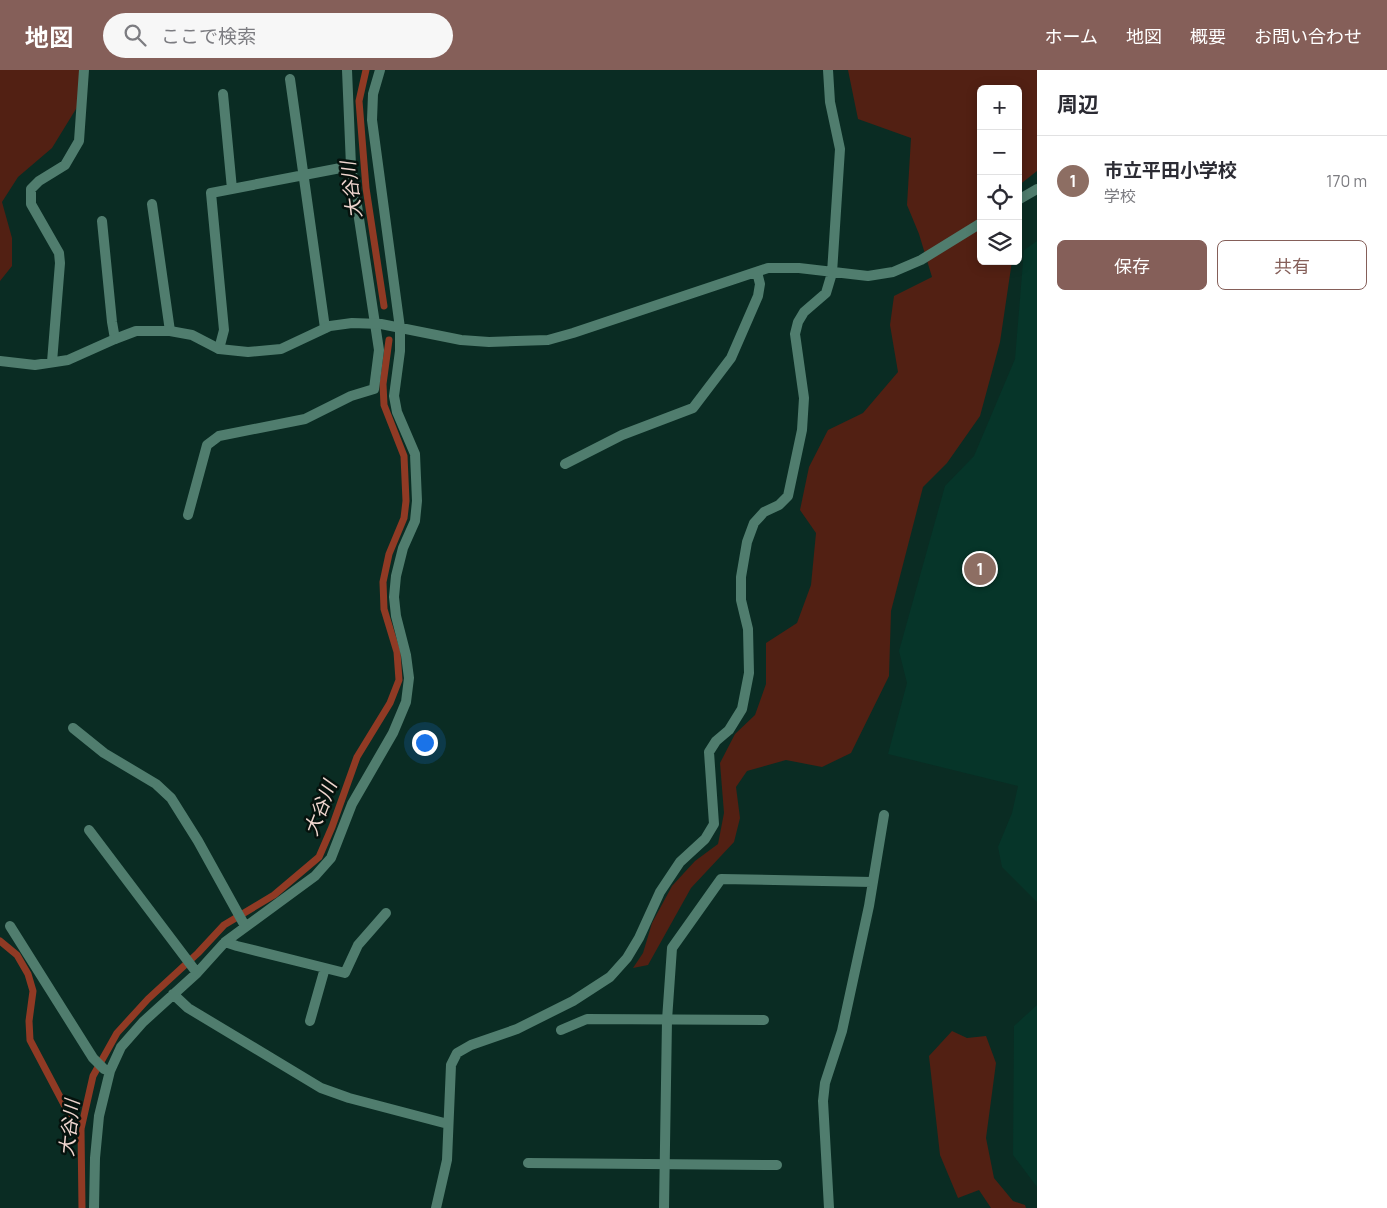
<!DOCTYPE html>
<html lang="ja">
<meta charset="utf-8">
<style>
:root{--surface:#fff;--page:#f7f7f7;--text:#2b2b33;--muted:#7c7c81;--line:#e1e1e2;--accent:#855f59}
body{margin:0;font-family:Manrope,"Noto Sans JP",sans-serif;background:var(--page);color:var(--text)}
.controls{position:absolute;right:15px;top:15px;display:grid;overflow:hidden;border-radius:8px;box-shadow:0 2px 12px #0003}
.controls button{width:45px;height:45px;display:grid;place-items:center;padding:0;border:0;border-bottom:1px solid var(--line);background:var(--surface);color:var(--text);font:25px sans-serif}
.you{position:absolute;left:424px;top:672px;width:18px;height:18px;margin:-12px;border:4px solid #fff;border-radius:50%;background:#1a73e8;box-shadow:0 0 0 8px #1a73e833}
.badge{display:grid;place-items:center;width:32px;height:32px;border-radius:50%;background:var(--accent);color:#fff;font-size:16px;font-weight:700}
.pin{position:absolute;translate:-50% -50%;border:2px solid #fff;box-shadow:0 1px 5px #0006}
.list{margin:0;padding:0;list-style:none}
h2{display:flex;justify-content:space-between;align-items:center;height:65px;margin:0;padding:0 20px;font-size:21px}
h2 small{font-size:16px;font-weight:400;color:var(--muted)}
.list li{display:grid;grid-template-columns:32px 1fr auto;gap:15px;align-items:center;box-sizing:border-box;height:90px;padding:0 20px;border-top:1px solid var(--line)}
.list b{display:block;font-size:19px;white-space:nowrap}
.list p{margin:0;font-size:16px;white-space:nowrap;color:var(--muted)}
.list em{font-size:16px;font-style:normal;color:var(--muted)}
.actions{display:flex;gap:10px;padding:15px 20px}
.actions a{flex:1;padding:11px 0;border:1px solid var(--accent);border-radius:8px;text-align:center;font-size:18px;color:var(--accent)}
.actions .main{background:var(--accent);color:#fff}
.icon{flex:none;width:28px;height:28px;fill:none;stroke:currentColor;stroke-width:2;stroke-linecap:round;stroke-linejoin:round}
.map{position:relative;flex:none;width:1037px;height:1138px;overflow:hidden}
header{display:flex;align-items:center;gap:30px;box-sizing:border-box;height:70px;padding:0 25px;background:var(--accent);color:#fff}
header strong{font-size:24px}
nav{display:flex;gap:28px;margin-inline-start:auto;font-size:18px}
.search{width:350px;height:45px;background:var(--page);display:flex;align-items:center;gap:12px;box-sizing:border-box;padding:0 18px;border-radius:28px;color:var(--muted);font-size:19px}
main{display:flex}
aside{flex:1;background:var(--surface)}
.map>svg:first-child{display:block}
.built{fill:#063529}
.green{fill:#522013}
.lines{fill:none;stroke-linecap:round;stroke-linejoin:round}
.stream{stroke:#903a24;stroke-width:7}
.lane{stroke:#507d6e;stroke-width:10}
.street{stroke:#507d6e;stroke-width:10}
.labels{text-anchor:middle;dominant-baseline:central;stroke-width:5;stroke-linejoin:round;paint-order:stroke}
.water-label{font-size:19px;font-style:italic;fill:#f0d6cf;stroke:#05120d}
</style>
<header>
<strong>地図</strong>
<div class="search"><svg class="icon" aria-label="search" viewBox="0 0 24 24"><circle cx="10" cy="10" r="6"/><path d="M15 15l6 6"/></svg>ここで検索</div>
<nav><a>ホーム</a><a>地図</a><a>概要</a><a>お問い合わせ</a></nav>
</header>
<main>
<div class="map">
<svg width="1037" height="1138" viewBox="0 0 1037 1138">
<rect width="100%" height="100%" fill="#0a2c23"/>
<path class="built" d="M1037,171V832L1002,797L998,777L1012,743L1018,716L888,684L907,613L899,581L945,416L974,386L1015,289L1024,180Z
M1037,935V1117L1013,1085L1014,956Z"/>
<path class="green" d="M0,0H81L79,34L52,78L18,107L2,132L12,168V196L0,211Z
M848,0H1037V101L1018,116V19H981V191H1012L1000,272L980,346L947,393L923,417L891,541L889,606L851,683L822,697L786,690L747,701L736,717L740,748L734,772L691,818L648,895L633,898L643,883L652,853L672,816L695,791L718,774L724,743L720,693L735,664L755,645L766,614V573L797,553L811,515L816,463L800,440L809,397L828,360L863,343L898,302L890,255L894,226L932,207L919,164L907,135L911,68L858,49Z
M952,961L967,968L986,966L996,993L986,1068L994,1108L1013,1131L1025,1135L1026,1138H991L979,1120L958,1128L940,1085L929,986Z"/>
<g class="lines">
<path class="stream" d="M366,0L359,31L366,118L384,236
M0,871L17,885L28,904L33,921L29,951L30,970L68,1042L81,1059
M82,1138L81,1059L93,1006L117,963L148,929L198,883L224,855L274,825L319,787L332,757L357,687L390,633L399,610L397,582L384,539L383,512L389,484L404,448L406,431L404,386L384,335L383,314L389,270"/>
<path class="lane" d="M290,9L325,258
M223,24L232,119
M152,134L170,261
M102,151L112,252L115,269
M219,279L224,260L211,123L351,96
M188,445L207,375L219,366L305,349L351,326L374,319L379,280L351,96L347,0
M561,960L587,949L764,950
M528,1093L777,1095"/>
<path class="street" d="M1018,130L1037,119
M0,291L35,295L68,290L115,269L136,261H170L192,265L219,279L248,282L281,279L330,256L352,253L381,254L461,270L489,272L548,270L573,263L768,198H799L868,206L893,202L921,190L981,153
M52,292L60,193L59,183L31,134V119L39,111L65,95L79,71L84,0
M565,394L622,365L693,338L731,288L758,226L760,214L757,202
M73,658L104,683L156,714L171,728L198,771L245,856
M89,760L197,903
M10,856L93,988L104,999L110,1001
M225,872L237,876L345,903L358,875L386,843
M173,924L188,938L321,1018L349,1028L448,1054
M310,951L325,898
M94,1138L95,1088L99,1046L110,1001L121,977L143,952L197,903L225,872L315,806L331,788L352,734L393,663L406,632L409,608L406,585L396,546L394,527L396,506L403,478L415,451L417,431L415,384L397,342L394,326L400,281V258L372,50L373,24L380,0
M436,1138L447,1090L451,995L457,983L471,975L517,959L573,931L610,907L627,888L639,868L660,822L680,792L705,769L714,754L709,682L716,671L729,660L742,639L749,603L748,559L741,530V507L747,472L754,453L764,442L779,435L788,426L802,360L804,328L795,264L798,252L804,242L826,223L832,203L840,79L830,32L828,0
M664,1138L667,950L672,878L721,809L872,812
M829,1138L823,1031L825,1013L842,961L869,836L884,745"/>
</g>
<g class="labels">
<g class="water-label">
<text transform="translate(351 120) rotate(-97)">大谷川</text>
<text transform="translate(320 738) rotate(-69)">大谷川</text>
<text transform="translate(69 1058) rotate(-84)">大谷川</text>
</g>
</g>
</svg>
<div class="controls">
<button>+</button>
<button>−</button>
<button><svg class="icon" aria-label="locate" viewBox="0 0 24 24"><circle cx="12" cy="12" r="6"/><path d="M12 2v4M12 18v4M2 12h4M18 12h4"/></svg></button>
<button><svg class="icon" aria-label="layers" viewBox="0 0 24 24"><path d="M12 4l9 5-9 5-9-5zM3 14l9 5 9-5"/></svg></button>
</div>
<div class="you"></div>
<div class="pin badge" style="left:980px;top:499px;background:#8d6e63">1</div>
</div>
<aside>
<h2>周辺<small></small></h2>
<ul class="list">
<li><span class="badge" style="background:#8d6e63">1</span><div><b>市立平田小学校</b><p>学校</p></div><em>170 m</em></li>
</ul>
<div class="actions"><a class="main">保存</a><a>共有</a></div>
</aside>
</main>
